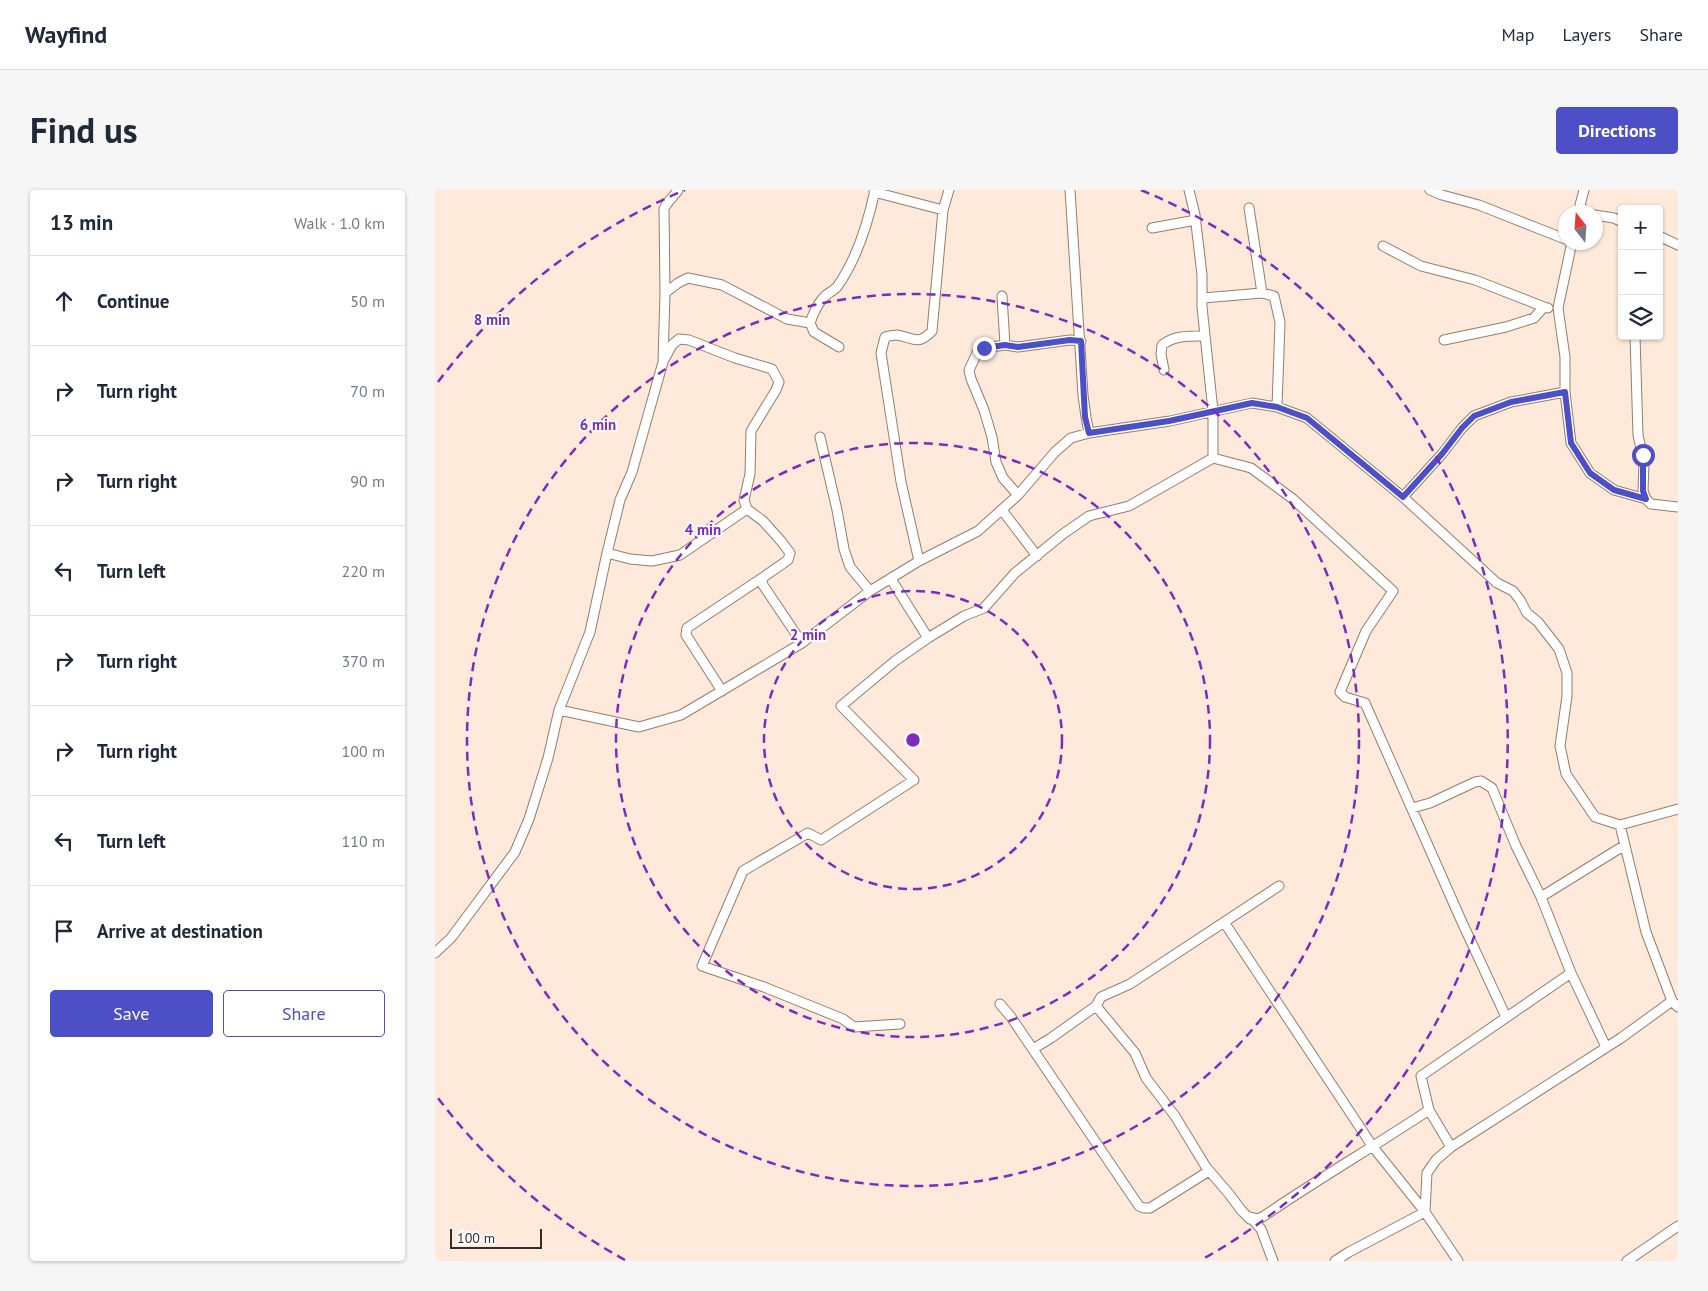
<!DOCTYPE html>
<meta charset="utf-8">
<style>
:root{--surface:#fff;--page:#f6f6f7;--text:#1f2937;--muted:#747a83;--line:#e0e1e3;--accent:#4d4fc6}
body{margin:0;font-family:"PT Sans",sans-serif;background:var(--page);color:var(--text)}
.controls{position:absolute;right:15px;top:15px;display:grid;overflow:hidden;border-radius:5px;box-shadow:0 1px 4px #0004}
.controls button{width:45px;height:45px;display:grid;place-items:center;padding:0;border:0;border-bottom:1px solid var(--line);background:var(--surface);color:var(--text);font:25px sans-serif}
.compass{position:absolute;left:1123px;top:15px;width:45px;height:45px;border-radius:50%;background:var(--surface);box-shadow:0 1px 4px #0004;rotate:343deg}
.scale{position:absolute;left:15px;bottom:12px;width:92px;box-sizing:border-box;padding-left:5px;border:2px solid #352c25;border-top:0;font-size:14px;line-height:18px;white-space:nowrap;color:#352c25;-webkit-text-stroke:4px #fff;paint-order:stroke}
.stop{position:absolute;width:15px;height:15px;margin:-11px;border:4px solid #4d4fc6;border-radius:50%;background:#fff}
.stop.end{background:#4d4fc6;border-color:#fff;box-shadow:0 1px 5px #0008}
.list{margin:0;padding:0;list-style:none}
h2{display:flex;justify-content:space-between;align-items:center;height:65px;margin:0;padding:0 20px;font-size:21px}
h2 small{font-size:16px;font-weight:400;color:var(--muted)}
.list li{display:grid;grid-template-columns:32px 1fr auto;gap:15px;align-items:center;box-sizing:border-box;height:90px;padding:0 20px;border-top:1px solid var(--line)}
.list b{display:block;font-size:19px;white-space:nowrap}
.list em{font-size:16px;font-style:normal;color:var(--muted)}
.actions{display:flex;gap:10px;padding:15px 20px}
.actions a{flex:1;padding:11px 0;border:1px solid var(--accent);border-radius:5px;text-align:center;font-size:18px;color:var(--accent)}
.actions .main{background:var(--accent);color:#fff}
.icon{flex:none;width:28px;height:28px;fill:none;stroke:currentColor;stroke-width:2;stroke-linecap:round;stroke-linejoin:round}
.map{position:relative;flex:none;width:1243px;height:1071px;overflow:hidden;border-radius:5px}
header{display:flex;align-items:center;gap:30px;box-sizing:border-box;height:70px;padding:0 25px;background:var(--surface);border-bottom:1px solid var(--line)}
header strong{font-size:24px}
nav{display:flex;gap:28px;margin-inline-start:auto;font-size:18px}
.intro{display:flex;align-items:center;justify-content:space-between;box-sizing:border-box;height:120px;padding:0 30px}
h1{margin:0;font-size:35px}
.button{padding:12px 22px;border-radius:5px;background:var(--accent);color:#fff;font-size:18px;font-weight:700}
main{display:flex;gap:30px;padding:0 30px}
aside{flex:1;background:var(--surface);border-radius:5px;box-shadow:0 1px 4px #0004}
.map>svg:first-child{display:block}
.lines{fill:none;stroke-linecap:round;stroke-linejoin:round}
.minor-casing{stroke:#947d6c;stroke-width:11}
.minor{stroke:#fff;stroke-width:9}
.route{stroke:#4d4fc6;stroke-width:6}
.ring{fill:none;stroke:#7b2cbf;stroke-width:2.5;stroke-dasharray:9 6}
.centre{fill:#7b2cbf;stroke:#fff;stroke-width:2.5}
.ring-label{font-size:15px;text-anchor:middle;font-weight:bold;fill:#7b2cbf;stroke:#fff;stroke-width:4;stroke-linejoin:round;paint-order:stroke}
</style>
<header>
<strong>Wayfind</strong>
<nav><a>Map</a><a>Layers</a><a>Share</a></nav>
</header>
<div class="intro"><h1>Find us</h1><a class="button">Directions</a></div>
<main>
<aside>
<h2>13 min<small>Walk · 1.0 km</small></h2>
<ul class="list">
<li><svg class="icon" aria-label="ahead" viewBox="0 0 24 24"><path d="M12 20V5M6 11l6-6 6 6"/></svg><div><b>Continue</b></div><em>50 m</em></li>
<li><svg class="icon" aria-label="right" viewBox="0 0 24 24"><path d="M7 20v-9h11M14 6l5 5-5 5"/></svg><div><b>Turn right</b></div><em>70 m</em></li>
<li><svg class="icon" aria-label="right" viewBox="0 0 24 24"><path d="M7 20v-9h11M14 6l5 5-5 5"/></svg><div><b>Turn right</b></div><em>90 m</em></li>
<li><svg class="icon" aria-label="left" viewBox="0 0 24 24"><path d="M17 20v-9H6M10 6l-5 5 5 5"/></svg><div><b>Turn left</b></div><em>220 m</em></li>
<li><svg class="icon" aria-label="right" viewBox="0 0 24 24"><path d="M7 20v-9h11M14 6l5 5-5 5"/></svg><div><b>Turn right</b></div><em>370 m</em></li>
<li><svg class="icon" aria-label="right" viewBox="0 0 24 24"><path d="M7 20v-9h11M14 6l5 5-5 5"/></svg><div><b>Turn right</b></div><em>100 m</em></li>
<li><svg class="icon" aria-label="left" viewBox="0 0 24 24"><path d="M17 20v-9H6M10 6l-5 5 5 5"/></svg><div><b>Turn left</b></div><em>110 m</em></li>
<li><svg class="icon" aria-label="arrive" viewBox="0 0 24 24"><path d="M6 21V4h12l-3 4 3 4H6"/></svg><div><b>Arrive at destination</b></div></li>
</ul>
<div class="actions"><a class="main">Save</a><a>Share</a></div>
</aside>
<div class="map">
<svg width="1243" height="1071" viewBox="0 0 1243 1071">
<rect width="100%" height="100%" fill="#fee9da"/>
<g class="lines">
<defs>
<path id="minor" d="M635,0L648,205L651,227L654,243
M754,0L760,25L767,85V117L778,221V268
M995,0L1007,5L1044,15L1130,49
M1149,0L1145,15L1149,22
M439,2L508,20
M814,18L827,103
M1160,25L1179,28L1187,32
M717,38L761,30
M1224,46L1243,55
M1137,52L1123,118L1130,167V202L1136,253L1155,283L1179,300L1211,309
M948,56L986,76L1040,90L1109,117
M230,103L243,93L253,88L287,95L352,129L375,133
M567,106L570,155
M768,108L827,103L839,106L845,132L842,217
M1200,146L1203,245L1209,273L1208,301L1211,309L1216,314L1243,317
M1009,150L1071,137L1099,128L1109,117L1113,118
M404,157L379,142L375,133C378,124 383,113 390,106C393,103 398,101 402,97C422,69 433,33 440,0
M229,170L237,155L244,149L254,150L300,168L337,179L344,192L341,200L316,241L315,284L309,310L312,319L328,331L346,351L355,363L353,370L327,388L328,395L367,453
M729,180L726,164L727,155C740,145 755,146 770,146
M385,247L402,320L409,359L415,377L435,401
M583,305L568,288L561,272L557,247L549,220L536,189L534,180L542,163L549,158L570,155L583,157L635,150L646,151
M968,307L1007,264L1027,238L1039,226L1076,212L1130,202
M567,320L602,366
M172,363L195,369L217,371L245,365L312,319
M484,371L466,292L446,163L450,147C454,146 458,145 462,145C479,148 483,156 497,141L508,20L514,0
M456,389L493,448
M287,501L251,445L252,438L327,388
M124,520L204,537L246,525L367,453L435,401L484,371L543,341L583,305L620,262L636,248L654,243L735,231L817,213L842,217L872,228L968,307L1062,393L1078,401L1085,410L1092,423L1103,432L1124,459L1132,483V506L1125,556L1131,584L1160,627L1185,635L1243,619
M977,618L995,613L1040,592L1046,591L1057,598L1081,656L1106,707L1136,783L1171,857
M1185,635L1211,742L1237,811L1243,817
M1106,707L1190,655
M789,732L938,957L990,1022L914,1062L900,1071
M0,763L16,748L80,662L94,629L113,568L124,520L155,442L172,363L185,310L197,282L228,172L230,103L229,19C232,11 239,7 243,0
M565,814L576,827L704,1016L709,1018H715L774,981
M661,816L700,863L711,888L740,926L771,977L795,1005L806,1020L815,1029V1027L823,1029L829,1026C883,989 940,956 994,920
M465,834L419,837L408,829L329,797L267,776L308,681L373,643L386,650L479,590L406,516L460,471L493,448L529,426L549,418L580,383L628,344L654,326L694,316L778,268L816,278L858,309L958,401L931,441L905,502L910,507L930,513L1026,730L1071,827
M598,859L616,848L661,816L666,807L695,794L844,696
M1016,957L994,920L986,886L1136,783
M815,1027L826,1039L838,1071
M1023,1071L990,1022L992,983L1001,970L1016,957L1186,848L1237,811
M1192,1071L1243,1036"/>
</defs>
<use href="#minor" class="minor-casing"/>
<use href="#minor" class="minor"/>
</g>
<g class="lines">
<path class="route" d="M549,158L570,155L583,157L635,150L646,151L650,227L654,243L734,231L817,213L842,217L872,228L968,307L1007,264L1027,238L1039,226L1076,212L1130,202L1136,253L1155,283L1179,300L1211,309L1208,301V265"/>
</g>
<g class="ring">
<circle cx="478" cy="550" r="149"/>
<circle cx="478" cy="550" r="297"/>
<circle cx="478" cy="550" r="446"/>
<path d="M190 1070A595 595 0 0 1 3 908M3 192A595 595 0 0 1 250 0M706 0A595 595 0 0 1 766 1070"/>
</g>
<circle cx="478" cy="550" r="8" class="centre"/>
<g class="ring-label">
<text x="57" y="135">8 min</text>
<text x="163" y="240">6 min</text>
<text x="268" y="345">4 min</text>
<text x="373" y="450">2 min</text>
</g>
</svg>
<div class="controls">
<button>+</button>
<button>−</button>
<button><svg class="icon" aria-label="layers" viewBox="0 0 24 24"><path d="M12 4l9 5-9 5-9-5zM3 14l9 5 9-5"/></svg></button>
</div>
<svg class="compass" viewBox="-18 -18 36 36"><path d="M0-13l5 13h-10z" fill="#e53935"/><path d="M0 13l5-13h-10z" fill="#747a83"/></svg>
<div class="scale">100 m</div>
<div class="stop" style="left:1208px;top:265px"></div>
<div class="stop end" style="left:549px;top:158px"></div>
</div>
</main>
